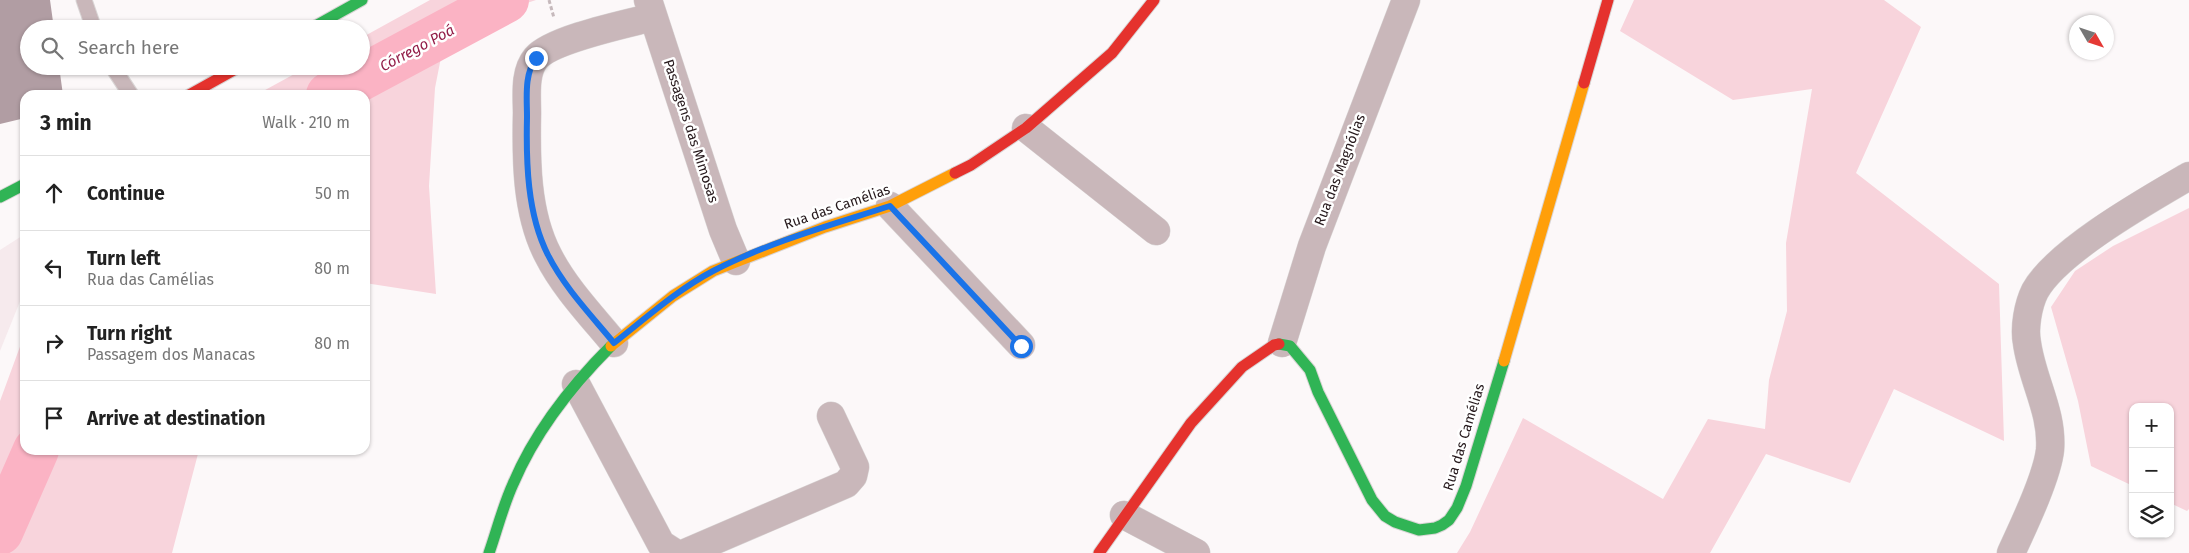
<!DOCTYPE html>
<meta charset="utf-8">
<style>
:root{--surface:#fff;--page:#f2f2f2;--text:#222;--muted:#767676;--line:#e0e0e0}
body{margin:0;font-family:"Fira Sans",sans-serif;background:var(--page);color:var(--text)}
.controls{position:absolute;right:15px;bottom:15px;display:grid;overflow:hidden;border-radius:10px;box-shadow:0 1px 4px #0004}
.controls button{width:45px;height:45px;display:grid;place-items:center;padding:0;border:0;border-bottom:1px solid var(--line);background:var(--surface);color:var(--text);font:25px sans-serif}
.compass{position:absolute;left:2069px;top:15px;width:45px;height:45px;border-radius:50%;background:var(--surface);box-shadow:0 1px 4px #0004;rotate:129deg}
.stop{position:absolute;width:15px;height:15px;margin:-11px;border:4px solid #1a73e8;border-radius:50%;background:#fff}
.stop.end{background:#1a73e8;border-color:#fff;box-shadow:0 1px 5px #0008}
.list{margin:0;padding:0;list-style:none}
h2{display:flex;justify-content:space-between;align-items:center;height:65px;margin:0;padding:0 20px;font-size:21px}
h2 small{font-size:16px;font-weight:400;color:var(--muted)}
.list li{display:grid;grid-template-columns:32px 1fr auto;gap:15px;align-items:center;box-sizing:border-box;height:75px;padding:0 20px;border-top:1px solid var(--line)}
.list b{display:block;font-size:19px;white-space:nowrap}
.list p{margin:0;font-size:16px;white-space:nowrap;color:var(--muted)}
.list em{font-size:16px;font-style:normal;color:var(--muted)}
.icon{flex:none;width:28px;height:28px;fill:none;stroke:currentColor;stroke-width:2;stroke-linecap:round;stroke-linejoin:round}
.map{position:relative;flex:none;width:2189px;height:553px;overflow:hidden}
.search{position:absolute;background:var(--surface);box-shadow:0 1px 4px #0004;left:20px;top:20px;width:350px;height:55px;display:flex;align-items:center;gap:12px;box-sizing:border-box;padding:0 18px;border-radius:28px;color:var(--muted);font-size:19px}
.panel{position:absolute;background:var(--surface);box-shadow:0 1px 4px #0004;left:20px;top:90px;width:350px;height:365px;border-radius:15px}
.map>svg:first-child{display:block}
.built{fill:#f6eaed}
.forest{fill:#f8d4dc}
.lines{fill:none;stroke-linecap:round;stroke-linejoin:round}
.river{stroke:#fbb3c4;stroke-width:46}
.building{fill:#b19da3}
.lane-casing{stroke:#d9d5d5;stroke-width:17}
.street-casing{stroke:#d9d5d5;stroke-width:29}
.fast-casing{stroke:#d9d5d5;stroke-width:13}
.slow-casing{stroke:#d9d5d5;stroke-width:13}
.jam-casing{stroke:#d9d5d5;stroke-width:13}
.path{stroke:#c6b9bc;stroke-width:3;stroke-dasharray:4 2.5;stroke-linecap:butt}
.lane{stroke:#c9b7ba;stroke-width:15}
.street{stroke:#c9b7ba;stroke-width:28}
.fast{stroke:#30b455;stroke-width:11}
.slow{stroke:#ff9f0a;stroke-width:11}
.jam{stroke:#e5322d;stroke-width:11}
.route{stroke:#1a73e8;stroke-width:6}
.labels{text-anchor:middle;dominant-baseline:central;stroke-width:5;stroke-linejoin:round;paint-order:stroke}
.street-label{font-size:14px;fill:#25181b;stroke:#fff}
.water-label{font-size:15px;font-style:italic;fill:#921d48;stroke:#fff}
</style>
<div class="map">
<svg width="2189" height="553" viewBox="0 0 2189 553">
<rect width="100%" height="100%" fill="#fcf8f9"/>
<path class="built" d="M25,234V289L0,351V250Z"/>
<path class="forest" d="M430,0H536L482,18L445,37L435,88L429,186L436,294L365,283V95H256L309,66H361V38Z
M1634,0H1884L1921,27L1856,173L1999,284L2004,441L1894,389L1850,483L1766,454L1710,553H1457L1470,532L1523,418L1663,499L1708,419L1765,429L1769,380L1787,311L1786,243L1812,89L1733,100L1620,31Z
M2189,208V509L2187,511L2170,503V407H2133V486L2091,466L2078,401L2051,307L2075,271L2113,246Z
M25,333V450H199L172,553H0V401Z"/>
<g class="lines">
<path class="river" d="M329,95L506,0
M0,532L36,450"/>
</g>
<path class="building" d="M0,0H50L54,29H29V66H59L63,95H25V118L0,124Z"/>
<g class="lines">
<defs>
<path id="lane" d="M84,0L94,29
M112,66L131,95"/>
<path id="street" d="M648,0L723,230L736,261
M1026,128L1156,231
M890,206L1021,345
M614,343C591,315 564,287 548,255C526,213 526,159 527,113C527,96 524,72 536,58C552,39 626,24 653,17
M1282,343L1312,246L1406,0
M576,384L661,544L675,553
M1124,515L1196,553
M685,553L846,484L853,476L855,467L831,416
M2011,553C2023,527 2047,477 2050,450C2053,412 2032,380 2027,343C2024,328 2028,305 2035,291C2057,251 2148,200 2189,176"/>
<path id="fast" d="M310,29L362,0
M0,197L25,184
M1279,344L1290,346L1310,370L1318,392L1372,500L1385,516L1395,522L1419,530L1435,528L1442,525L1449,520L1457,508L1466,486L1504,361
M489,553C497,530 503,506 513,484C535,432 572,385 611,346"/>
<path id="slow" d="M611,346L673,296L713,271L825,227L890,206L955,173
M1504,361L1584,83"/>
<path id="jam" d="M1584,83L1608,0
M189,95L241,66
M955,173L971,165L1026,128L1112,53L1154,0
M1099,553L1191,423L1242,367L1274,345L1279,344"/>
</defs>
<use href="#lane" class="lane-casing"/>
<use href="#street" class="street-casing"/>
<use href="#fast" class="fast-casing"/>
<use href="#slow" class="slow-casing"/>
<use href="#jam" class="jam-casing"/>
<path class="path" d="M549,0L554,18"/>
<use href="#lane" class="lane"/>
<use href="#street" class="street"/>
<use href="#fast" class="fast"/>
<use href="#slow" class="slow"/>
<use href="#jam" class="jam"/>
</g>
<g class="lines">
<path class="route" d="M536,58C524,75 527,97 527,117C526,161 527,214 548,255C564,287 591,315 614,343C646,318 677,290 713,271C769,242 831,225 890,206L1021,346"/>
</g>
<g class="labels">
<g class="street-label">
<text transform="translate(691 131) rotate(72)">Passagens das Mimosas</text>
<text transform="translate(1340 170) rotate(-69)">Rua das Magnólias</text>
<text transform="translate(837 207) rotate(-19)">Rua das Camélias</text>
<text transform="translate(1464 437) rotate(-73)">Rua das Camélias</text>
</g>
<g class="water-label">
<text transform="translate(417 48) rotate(-28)">Córrego Poá</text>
</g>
</g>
</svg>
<div class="controls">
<button>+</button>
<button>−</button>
<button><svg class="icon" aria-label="layers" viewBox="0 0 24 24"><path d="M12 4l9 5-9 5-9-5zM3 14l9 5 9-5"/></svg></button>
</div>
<svg class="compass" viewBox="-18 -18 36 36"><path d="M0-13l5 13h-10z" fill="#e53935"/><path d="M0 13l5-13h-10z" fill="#767676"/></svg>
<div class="stop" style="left:1021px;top:346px"></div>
<div class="stop end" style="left:536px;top:58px"></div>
<div class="search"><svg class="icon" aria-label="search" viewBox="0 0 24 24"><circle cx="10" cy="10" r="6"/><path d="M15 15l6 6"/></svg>Search here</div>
<section class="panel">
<h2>3 min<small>Walk · 210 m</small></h2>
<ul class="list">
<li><svg class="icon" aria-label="ahead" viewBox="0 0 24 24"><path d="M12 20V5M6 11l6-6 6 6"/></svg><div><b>Continue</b></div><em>50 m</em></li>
<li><svg class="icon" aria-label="left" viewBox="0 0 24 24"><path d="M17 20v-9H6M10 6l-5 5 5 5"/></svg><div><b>Turn left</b><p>Rua das Camélias</p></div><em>80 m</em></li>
<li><svg class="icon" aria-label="right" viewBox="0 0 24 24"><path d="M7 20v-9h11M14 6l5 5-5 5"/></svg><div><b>Turn right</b><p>Passagem dos Manacas</p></div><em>80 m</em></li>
<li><svg class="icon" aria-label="arrive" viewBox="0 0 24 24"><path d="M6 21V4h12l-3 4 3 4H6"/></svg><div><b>Arrive at destination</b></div></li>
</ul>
</section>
</div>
